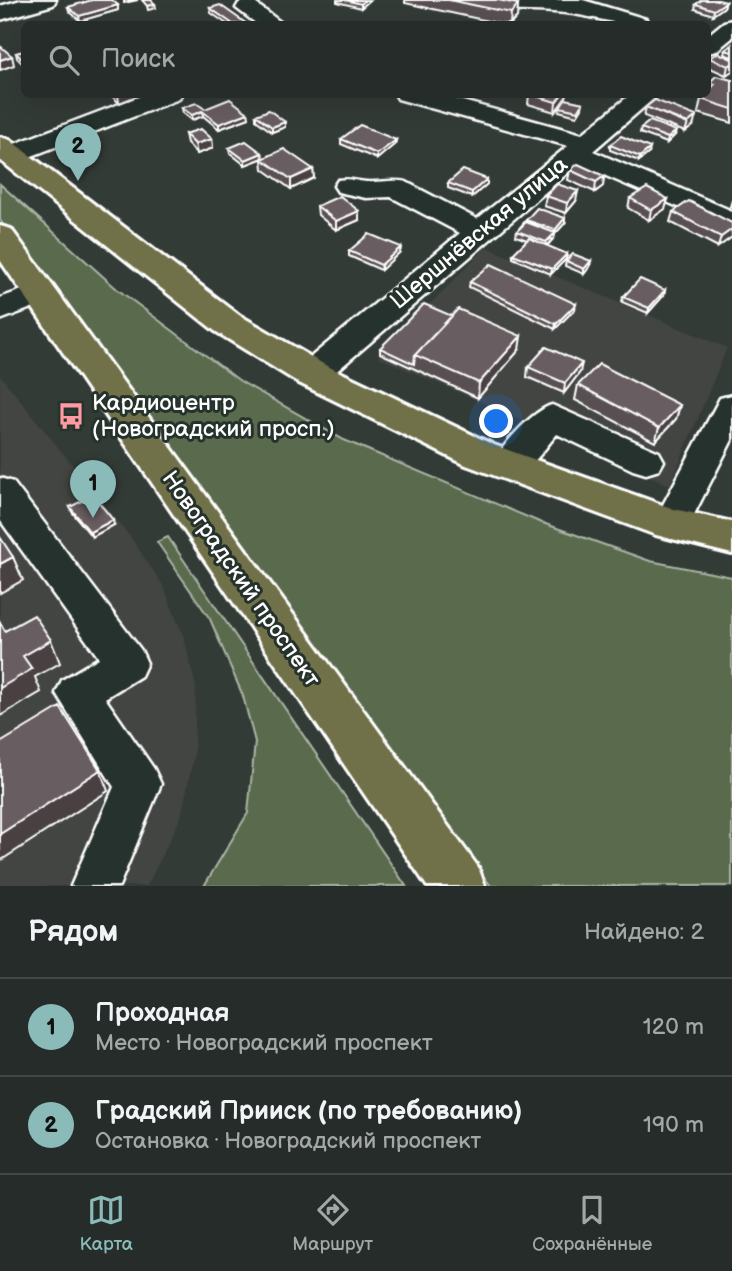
<!DOCTYPE html>
<html lang="ru">
<meta charset="utf-8">
<style>
:root{--surface:#262c29;--page:#2e3431;--text:#f1f3f6;--muted:#a4a7a8;--line:#424846;--accent:#8bbbb9}
body{margin:0;font-family:"Balsamiq Sans",sans-serif;background:var(--page);color:var(--text)}
.you{position:absolute;left:497px;top:422px;width:24px;height:24px;margin:-18px;border:5px solid #fff;border-radius:50%;background:#1a73e8;box-shadow:0 0 0 10px #1a73e833}
.badge{display:grid;place-items:center;width:46px;height:46px;border-radius:50%;background:var(--accent);color:#111;font-size:23px;font-weight:700}
.pin{position:absolute;translate:-50% -58px;filter:drop-shadow(0 2px 4px #0008)}
.pin::after{content:'';position:absolute;top:37px;width:24px;height:21px;background:inherit;clip-path:polygon(0 0,100% 0,50% 100%)}
.list{margin:0;padding:0;list-style:none}
h2{display:flex;justify-content:space-between;align-items:center;height:91px;margin:0;padding:0 28px;font-size:30px}
h2 small{font-size:23px;font-weight:400;color:var(--muted)}
.list li{display:grid;grid-template-columns:46px 1fr auto;gap:21px;align-items:center;box-sizing:border-box;height:98px;padding:0 28px;border-top:2px solid var(--line)}
.list b{display:block;font-size:26px;white-space:nowrap}
.list p{margin:0;font-size:23px;white-space:nowrap;color:var(--muted)}
.list em{font-size:23px;font-style:normal;color:var(--muted)}
.icon{flex:none;width:38px;height:38px;fill:none;stroke:currentColor;stroke-width:2;stroke-linecap:round;stroke-linejoin:round}
.map{position:relative;flex:none;width:732px;height:886px;overflow:hidden}
.search{position:absolute;background:var(--surface);box-shadow:0 7px 28px #0002;left:21px;right:21px;top:21px;height:77px;display:flex;align-items:center;gap:18px;box-sizing:border-box;padding:0 24px;border-radius:10px;color:var(--muted);font-size:26px}
.sheet{height:287px;background:var(--surface)}
nav{display:flex;justify-content:space-around;align-items:center;box-sizing:border-box;height:98px;border-top:2px solid var(--line);background:var(--surface);font-size:19px;color:var(--muted)}
nav a{display:grid;justify-items:center;gap:4px}
nav .on{color:var(--accent)}
.map>svg:first-child{display:block}
.built{fill:#434543}
.green{fill:#5a6b4e;stroke:#acb5a6;stroke-width:2}
.lines{fill:none;stroke-linecap:round;stroke-linejoin:round}
.minor-casing{stroke:#fff;stroke-width:5}
.major-casing{stroke:#fff;stroke-width:6}
.minor{fill:#26332d;fill-rule:evenodd}
.major{fill:#70704a;fill-rule:evenodd}
.wall{fill:#595053;stroke:#fff;stroke-width:2}
.shaded-wall{fill:#494143;stroke:#fff;stroke-width:2}
.building{fill:#685d60;stroke:#fff;stroke-width:2}
.labels{text-anchor:middle;dominant-baseline:central;stroke-width:6;stroke-linejoin:round;paint-order:stroke}
.street-label{font-size:23px;fill:#fff;stroke:#26332d}
.poi-label{font-size:23px;fill:#fff;stroke:#26332d;text-anchor:start}
</style>
<div class="map">
<svg width="732" height="886" viewBox="0 0 732 886">
<rect width="100%" height="100%" fill="#333b37"/>
<filter id="ink" filterUnits="userSpaceOnUse"><feTurbulence type="fractalNoise" baseFrequency=".0143" numOctaves="2"/><feDisplacementMap in="SourceGraphic" scale="14" xChannelSelector="R" yChannelSelector="G"/><feConvolveMatrix kernelMatrix="1 2 1 2 8 2 1 2 1" color-interpolation-filters="sRGB"/></filter>
<g filter="url(#ink)">
<path class="built" d="M486,247L727,348L670,485L378,357Z
M0,375L131,538L164,587L184,638L196,687L194,755L181,817L147,886H0Z"/>
<path class="green" d="M0,184L117,289L240,381L344,440L537,521L650,561L732,577V886H491L97,363L0,220Z
M168,537L406,886H204L248,813L255,742L243,696L210,619L157,542Z"/>
<g class="lines">
<defs>
<path id="minor" d="M21,0H56L53,5L0,20V6Z
M461,0H583L646,19L649,24C622,27 605,19 579,15C541,8 502,14 464,5Z
M247,1L255,3L283,24H257L236,8L239,3Z
M732,20V38L716,51L708,53V35L724,22Z
M146,94H182L179,99L19,161L10,163L0,160L1,149Z
M395,94H437L582,134L631,94H659L593,151L732,211V230L578,164L324,382L312,385L300,382L296,374L300,366L460,233L391,197L366,198L338,192L334,186L338,180C349,178 355,181 366,182C380,183 392,179 406,182L477,219L568,146L398,99Z
M39,284L50,287L54,294L50,301L0,320V298Z
M732,395V440L684,534L671,539L658,534L652,524L658,514L720,398Z
M552,405L659,452L664,461L659,470L646,474L633,470L557,434C540,453 525,483 496,474L491,465C502,446 532,411 552,405Z
M0,478L13,482L141,650L147,663L141,676L105,698L154,769L161,784L119,886H71L114,787L56,693L62,680L99,658L0,520Z"/>
<path id="major" d="M0,137L10,140L239,315L325,365L494,445L674,509L732,522V554L656,535L466,465L299,383L215,331L0,160Z
M0,226L11,229L478,867L485,886H427L0,260Z"/>
</defs>
<use href="#minor" class="minor-casing"/>
<use href="#major" class="major-casing"/>
<use href="#minor" class="minor"/>
<use href="#major" class="major"/>
</g>
<path class="wall" d="M337,0H370L361,8L337,2Z
M405,0H498L518,4L517,17L511,24H502L405,3Z
M726,2L724,7L713,15L695,9L696,4Z
M68,7L118,10L80,21L69,11Z
M210,8L247,24H227L211,13Z
M732,45V57L724,54L725,50Z
M24,51V65L17,58L16,53Z
M709,58L732,59V71L726,75L708,67Z
M732,80V123L698,113L701,99L708,92L710,82Z
M110,94H142L119,103Z
M529,94H567L565,99L583,103L582,108L577,116L559,111L560,107L564,101L555,112L528,104Z
M646,107L693,126L685,132L644,116Z
M182,108L248,113L249,118L219,129L203,116L192,120L183,113Z
M256,115L285,122V127L272,132L256,120Z
M641,128L675,135L667,143L640,133Z
M185,134L212,139L213,148L197,154L187,143Z
M341,139L396,140L395,144L377,159L341,144Z
M610,145L649,153L639,161L610,150Z
M229,148L262,153L263,158L245,165L230,153Z
M262,159L313,169L314,178L291,189L263,169Z
M570,170L604,176L603,186L595,192L568,180Z
M487,179V184L472,197L448,188V183Z
M546,196L576,201L566,213L544,206Z
M630,198L668,199L665,209L649,220L628,208Z
M732,200V211L729,210Z
M317,206L359,220L336,230L318,215Z
M673,212L732,223V237L718,247L670,222Z
M526,220L565,223L555,234L554,238L547,246L567,254L566,259L551,274L513,258V254L527,240L516,236L517,231Z
M401,247L400,252L381,270L349,256V251Z
M566,261L590,266L584,274L565,266Z
M470,282L575,309L555,329L469,287Z
M665,290L664,295L648,313L622,302L623,297Z
M380,348L519,350L478,398L380,353Z
M528,367L580,372L564,393L527,377Z
M578,385L680,405L676,419L655,442L575,400Z
M70,507L114,525L92,537L72,512Z"/>
<path class="shaded-wall" d="M124,0H138L124,3Z
M365,0H370L361,8V4Z
M726,2L724,7L713,15L714,10Z
M155,4L156,8L148,10L147,6Z
M518,4L517,17L510,24L511,13Z
M118,5V10L80,21L79,16Z
M12,56L14,65L0,70V60Z
M732,64V71L726,75L728,66Z
M118,94H142L119,103Z
M562,94H567L566,97L555,112L556,102Z
M202,111L203,116L192,120V115Z
M248,113L249,118L219,129V124Z
M696,116L693,126L685,132L688,123Z
M285,122V127L272,132V127Z
M676,131L675,135L667,143L668,138Z
M212,139L213,148L197,154L195,144Z
M396,140L395,144L377,159V154Z
M650,148L649,153L639,161L640,157Z
M262,153L263,158L245,165V160Z
M313,169L314,178L291,189V179Z
M604,176L603,186L595,192L596,182Z
M487,179V184L472,197V192Z
M578,191L576,201L566,213L567,203Z
M668,199L665,209L649,220L651,210Z
M359,211V220L336,230V221Z
M565,218V223L555,234L554,238L545,247L546,242L554,234L555,230Z
M732,229V237L718,247L721,237Z
M401,247L400,252L381,270V265Z
M567,254L566,259L551,274L552,269Z
M591,261L590,266L584,274V269Z
M665,290L664,295L648,313L649,308Z
M576,304L575,309L555,329L556,324Z
M521,336L519,350L478,398L479,383Z
M582,363L580,372L564,393L565,383Z
M680,405L676,419L655,442L659,428Z
M113,520L114,525L92,537L90,532Z
M13,557L23,580L0,593V564Z
M51,640L60,663L35,677L41,692L0,716V688L23,656Z
M100,770L108,791L0,861V834Z"/>
<path class="building" d="M92,0H112L118,5L79,16L68,7Z
M142,0H151L155,4L147,6Z
M345,0H365L361,4Z
M449,0H498L518,4L511,13Z
M702,0H718L726,2L714,10L696,4Z
M220,5L247,24H233L210,8Z
M732,45V52L725,50Z
M0,46L12,56L0,60Z
M24,51V61L16,53Z
M718,53L732,59V64L728,66L709,58Z
M716,76L732,80V109L701,99L705,94H708V92L715,84L710,82Z
M529,94H562L556,102Z
M230,99L248,113L219,124L202,111L192,115L182,108L196,103L205,109Z
M565,99L583,103L578,111L560,107Z
M655,100L696,116L688,123L646,107Z
M269,110L285,122L272,127L256,115Z
M650,121L676,131L668,138L641,128Z
M360,125L396,140L377,154L341,139Z
M201,129L212,139L195,144L185,134Z
M621,136L650,148L640,157L610,145Z
M246,141L262,153L245,160L229,148Z
M284,149L313,169L291,179L262,159Z
M578,164L604,176L596,182L570,170Z
M463,170L487,179L472,192L448,183Z
M557,184L578,191L567,203L546,196Z
M647,188L668,199L651,210L630,198Z
M340,196L359,211L336,221L317,206Z
M689,201L732,223V229L721,237L673,212Z
M537,208L565,218L555,230L526,220Z
M526,222L555,233L546,242L517,231Z
M369,234L401,247L381,265L349,251Z
M529,238L567,254L552,269L513,254Z
M573,254L591,261L584,269L566,261Z
M491,264L576,304L556,324L470,282Z
M640,279L665,290L649,308L623,297Z
M424,304L452,316L415,355L414,364L380,348Z
M458,309L521,336L479,383L415,355Z
M546,347L582,363L565,383L528,367Z
M599,364L680,405L659,428L578,385Z
M93,495L113,520L90,532L70,507Z
M0,537L13,557L0,564Z
M34,615L51,640L23,656L32,669L0,688V622L5,631Z
M60,707L100,770L0,834V743Z"/>
</g>
<defs>
<symbol id="bus-bare" viewBox="-9 -9 18 18"><path d="M-5-6H5V4H4V6H2V4H-2V6H-4V4H-5ZM-3.5-4V0h7V-4ZM-3.5 1.2v1.5H-2V1.2ZM2 1.2v1.5H3.5V1.2Z" fill="#ff9aa2" stroke="#26332d" stroke-width="2.5" paint-order="stroke"/></symbol>
</defs>
<g fill-rule="evenodd">
<use href="#bus-bare" x="52" y="397" width="38" height="38"/>
</g>
<g class="labels">
<g class="street-label">
<text transform="translate(479 233) rotate(-40)">Шершнёвская улица</text>
<text transform="translate(241 579) rotate(55)">Новоградский проспект</text>
</g>
<g class="poi-label">
<text x="92" y="403">Кардиоцентр<tspan x="92" dy="26">(Новоградский просп.)</tspan></text>
</g>
</g>
</svg>
<div class="you"></div>
<div class="pin badge" style="left:93px;top:518px">1</div>
<div class="pin badge" style="left:78px;top:181px">2</div>
<div class="search"><svg class="icon" aria-label="search" viewBox="0 0 24 24"><circle cx="10" cy="10" r="6"/><path d="M15 15l6 6"/></svg>Поиск</div>
</div>
<section class="sheet">
<h2>Рядом<small>Найдено: 2</small></h2>
<ul class="list">
<li><span class="badge">1</span><div><b>Проходная</b><p>Место · Новоградский проспект</p></div><em>120 m</em></li>
<li><span class="badge">2</span><div><b>Градский Прииск (по требованию)</b><p>Остановка · Новоградский проспект</p></div><em>190 m</em></li>
</ul>
</section>
<nav>
<a class="on"><svg class="icon" aria-label="map" viewBox="0 0 24 24"><path d="M3 6l6-2 6 2 6-2v14l-6 2-6-2-6 2zM9 4v14M15 6v14"/></svg>Карта</a>
<a><svg class="icon" aria-label="directions" viewBox="0 0 24 24"><path d="M12 3l9 9-9 9-9-9zM9 14v-3h6M13 9l2 2-2 2"/></svg>Маршрут</a>
<a><svg class="icon" aria-label="saved" viewBox="0 0 24 24"><path d="M7 4h10v16l-5-4-5 4z"/></svg>Сохранённые</a>
</nav>
